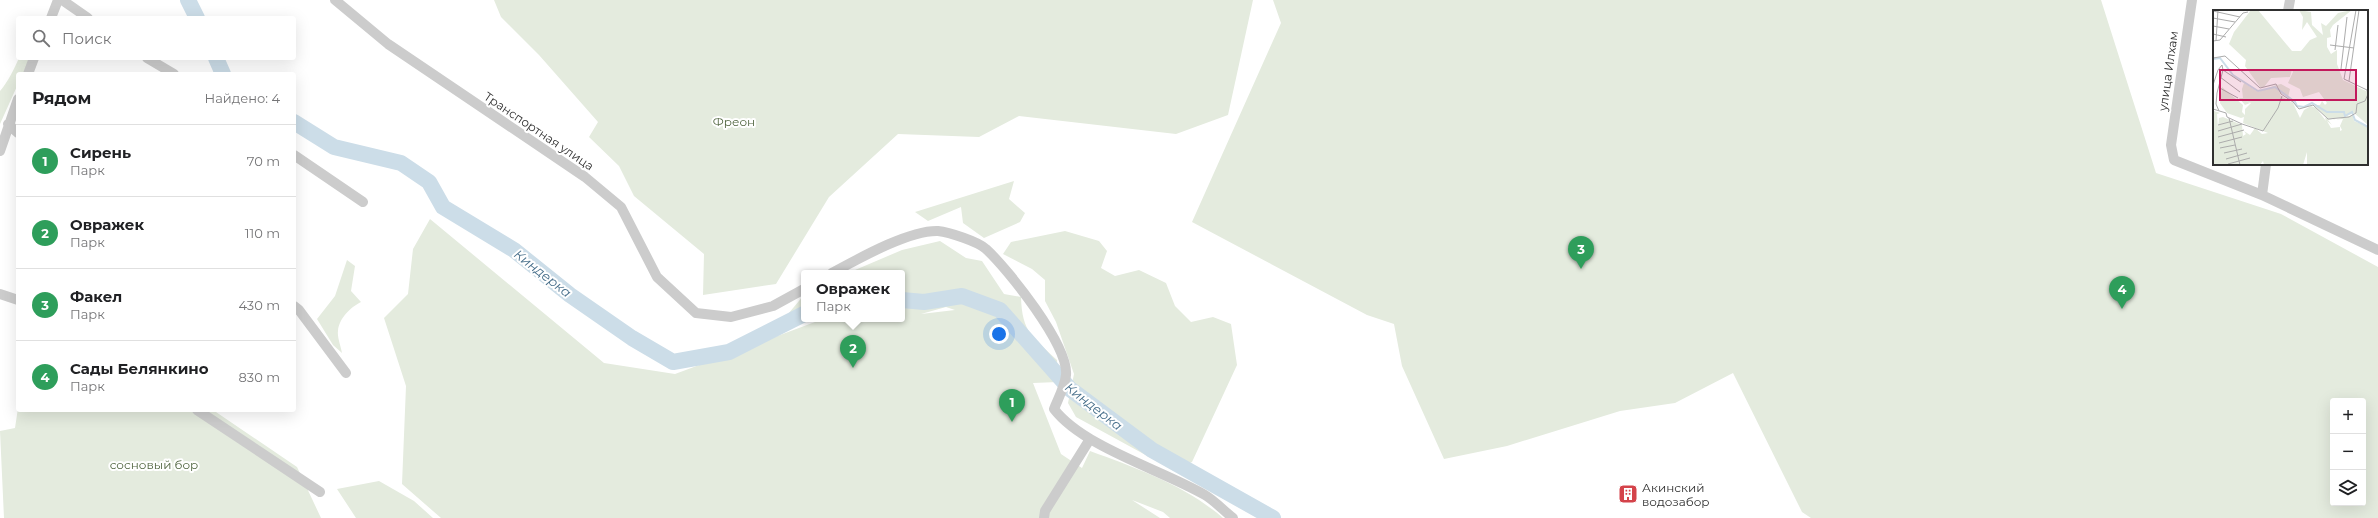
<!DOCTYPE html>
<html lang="ru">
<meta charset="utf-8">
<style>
:root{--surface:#fff;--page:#f6f6f6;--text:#202124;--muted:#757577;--line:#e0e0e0;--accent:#1a73e8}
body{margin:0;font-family:Montserrat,sans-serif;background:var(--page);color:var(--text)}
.controls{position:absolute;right:12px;bottom:12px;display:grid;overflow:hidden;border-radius:4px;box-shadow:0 4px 16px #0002}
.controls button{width:36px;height:36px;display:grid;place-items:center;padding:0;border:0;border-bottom:1px solid var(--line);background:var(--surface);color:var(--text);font:20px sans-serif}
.you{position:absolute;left:999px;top:334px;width:14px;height:14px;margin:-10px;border:3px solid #fff;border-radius:50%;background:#1a73e8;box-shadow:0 0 0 6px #1a73e833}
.badge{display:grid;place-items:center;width:26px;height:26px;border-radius:50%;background:var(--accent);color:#fff;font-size:13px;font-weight:700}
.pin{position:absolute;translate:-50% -33px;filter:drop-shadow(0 1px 2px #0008)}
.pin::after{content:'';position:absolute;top:21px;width:14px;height:12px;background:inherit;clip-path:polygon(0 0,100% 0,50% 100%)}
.popup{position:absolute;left:801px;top:270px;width:104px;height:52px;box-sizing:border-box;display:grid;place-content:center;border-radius:4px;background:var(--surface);filter:drop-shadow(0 1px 3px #0005);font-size:13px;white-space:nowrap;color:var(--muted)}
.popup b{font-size:15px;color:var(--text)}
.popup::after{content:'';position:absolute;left:50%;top:100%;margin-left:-8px;border:8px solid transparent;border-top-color:var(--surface)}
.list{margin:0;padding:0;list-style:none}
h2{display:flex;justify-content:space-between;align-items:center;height:52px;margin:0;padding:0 16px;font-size:17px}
h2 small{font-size:13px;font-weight:400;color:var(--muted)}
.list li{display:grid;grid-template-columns:26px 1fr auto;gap:12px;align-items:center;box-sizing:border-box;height:72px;padding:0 16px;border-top:1px solid var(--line)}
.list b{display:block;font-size:15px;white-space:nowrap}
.list p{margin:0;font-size:13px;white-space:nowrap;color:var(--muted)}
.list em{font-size:13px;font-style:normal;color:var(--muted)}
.icon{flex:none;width:22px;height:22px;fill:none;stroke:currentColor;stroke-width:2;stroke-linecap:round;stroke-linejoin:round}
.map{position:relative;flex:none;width:2378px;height:518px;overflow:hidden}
.search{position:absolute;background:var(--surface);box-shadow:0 4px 16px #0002;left:16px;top:16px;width:280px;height:44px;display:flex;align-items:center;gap:10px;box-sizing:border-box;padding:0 14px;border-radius:4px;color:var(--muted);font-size:15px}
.panel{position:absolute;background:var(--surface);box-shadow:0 4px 16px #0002;left:16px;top:72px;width:280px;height:340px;border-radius:4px}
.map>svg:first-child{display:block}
.green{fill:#e4ebde;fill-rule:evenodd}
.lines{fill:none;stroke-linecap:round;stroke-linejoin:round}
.river{stroke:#ccdde8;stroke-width:16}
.minor{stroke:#ccc;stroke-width:10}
.labels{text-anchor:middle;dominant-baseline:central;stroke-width:4;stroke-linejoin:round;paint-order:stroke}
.street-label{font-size:12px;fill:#2f2f2f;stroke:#fff}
.park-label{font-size:12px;fill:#516640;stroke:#fff}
.poi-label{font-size:12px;fill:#2f2f2f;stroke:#fff;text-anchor:start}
.water-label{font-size:13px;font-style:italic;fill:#456d89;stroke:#fff}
.inset-river{fill:none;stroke:#ccdde8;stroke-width:2}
.inset-road{fill:none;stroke:#acacac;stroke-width:1}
.view{fill:#c2185b;fill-opacity:0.15;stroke:#c2185b;stroke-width:2}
.inset-edge{fill:none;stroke:#2f2f2f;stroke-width:2}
</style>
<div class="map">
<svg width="2378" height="518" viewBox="0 0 2378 518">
<rect width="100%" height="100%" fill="#fff"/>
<path class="green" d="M494,0H1253L1228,115L1176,134L1019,116L979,137L898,134L829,197L776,284L703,295L704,254L634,196L619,166L589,137L598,122L539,55L501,17Z
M1273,0H2101L2156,173L2281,214L2378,267V518H1811L1802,512L1733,373L1675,403L1620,411L1507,446L1444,459L1402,366L1394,324L1367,315L1192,222L1281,23ZM2333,401H2363V503H2333Z
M19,58H30L23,74H18V84L0,124V91C8,82 14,69 19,58Z
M1014,181L1009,199L1025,213L1020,222L984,238L963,223L961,207L928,221L915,212Z
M430,219L604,363L675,374L823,319H902V273H848L902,250L940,241L966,258L982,261L1004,294L1021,297C1022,333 1033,337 1057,360L1058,382L1033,383L1061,454L1082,468L1090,451C1136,468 1185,485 1223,518H1170L1163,512L1132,500L1160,518H441L402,484L406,386L384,318L408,294L413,249ZM946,307L955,310L921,314Z
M1065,231L1099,241L1107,251L1101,268L1115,276L1139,270L1166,283L1175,306L1191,322L1213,317L1231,324L1237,365L1192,462L1173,470L1076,417L1068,403L1074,374L1056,322L1045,301V280L1032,269L1003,254L1011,242Z
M347,260L355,266L351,291L361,302C351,307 339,318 338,331C337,337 341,347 342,353L333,345L317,319L335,296Z
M804,295V317L788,314Z
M18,408V410H213L297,467L321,518H4L0,431L15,428Z
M379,481L414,501L433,518H356L337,489Z"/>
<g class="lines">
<path class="river" d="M188,0L197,18
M216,58L223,74
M294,122L334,147L401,163L429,182L443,207L514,250L570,295L632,338L673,362L729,352L804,314
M902,300L924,302L962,296L1000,310L1070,389L1152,450L1273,518"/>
<path class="minor" d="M62,0L88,18
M335,0L388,44L585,177L621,207L657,277L696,313L731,317L773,306L804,289
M2192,0L2171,145L2174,160L2262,195L2378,250
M2288,11L2290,0
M51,18L58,0
M147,58L174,74
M28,74L34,58
M8,124L18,133
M0,151L18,99
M294,155L363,202
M2262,195L2266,164
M832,273C858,259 909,230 938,231C949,232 979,242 986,249C1008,269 1069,346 1066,375C1065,386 1058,399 1054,409C1083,447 1162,470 1205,495C1215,501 1224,511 1233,518
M0,294L18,300
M294,306L299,310L346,373
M197,410L320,492
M1044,518L1045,511L1090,439"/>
</g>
<defs>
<symbol id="building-square" viewBox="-11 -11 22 22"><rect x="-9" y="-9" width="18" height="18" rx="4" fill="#d4434a" stroke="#fff"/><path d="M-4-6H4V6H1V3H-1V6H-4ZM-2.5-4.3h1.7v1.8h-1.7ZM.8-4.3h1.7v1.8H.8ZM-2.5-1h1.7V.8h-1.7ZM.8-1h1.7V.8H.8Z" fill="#fff"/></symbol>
</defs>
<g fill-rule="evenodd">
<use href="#building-square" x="1617" y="483" width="22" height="22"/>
</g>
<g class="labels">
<g class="street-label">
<text transform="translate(2168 71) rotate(-82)">улица Илхам</text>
<text transform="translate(539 131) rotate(34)">Транспортная улица</text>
</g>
<g class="park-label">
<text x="734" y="121">Фреон</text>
<text x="154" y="464">сосновый бор</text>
</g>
<g class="poi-label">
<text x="1642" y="487">Акинский<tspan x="1642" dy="14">водозабор</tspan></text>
</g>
<g class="water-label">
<text transform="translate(543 273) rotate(38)">Киндерка</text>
<text transform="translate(1094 406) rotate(38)">Киндерка</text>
</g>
</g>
<g transform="translate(2213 10)">
<rect width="155" height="155" fill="#fff"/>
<path d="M38,0H45L79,41H88L97,30L104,27L94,12L89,20L90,7L86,0L98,2L99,15L110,25L108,13L113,16L125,3L139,0L120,15L117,20L118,27L114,28V37L118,44L124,40V54L130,70L155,82V115L141,103L129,108H114L101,95H107L109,91L112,95L114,93L106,82L90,87L87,79L75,73L80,62L79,59L77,67L58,68L51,77H47L32,56L33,50L16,34L21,22ZM31,73L45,82L63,75L68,86L80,93L87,108L91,100L98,96L103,98L113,111L112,108L121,110L140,105L141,111L155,117V155H94V142L90,155H51L50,151L47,155H0L1,101L7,103L4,104L5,118L6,108L10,107L29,115L30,126L33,124L31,121L37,125L42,118L49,124L55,123L30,113L31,107L28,108L14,103L7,93L9,77L30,95L29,102L32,105V99L38,93L33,91L37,93L32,95L26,88H30L29,79ZM130,109L127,116L129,120L127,121V117L118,118L114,111L119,115L115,110ZM68,74L77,79L75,87L68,83L64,75Z" fill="#e4ebde" fill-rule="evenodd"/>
<path class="inset-river" d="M0,49L7,48L20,65L45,81L62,77L82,92L84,96L91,97L99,93L114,102H131L132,106L139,102L142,110L155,117"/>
<path class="inset-road" d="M0,1L27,7M0,8L22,12M0,16L16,19M0,24L13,27M0,31L7,30L30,3L35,2M3,31L5,0M117,35L141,38M122,40L125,15M0,48L12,46L47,78L63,74L68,84L80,92L86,99L100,95L115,109L136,107L143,103L144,94L152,91L155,84L154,80L131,69L143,0M9,55L10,60L28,72M128,59L134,7M7,67L27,82M136,71L146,0M0,75L5,60L9,55M5,77L25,88M0,99L13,103L14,107L29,114L50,121L65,98L69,86M6,101L3,94L4,83L10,60M16,108L27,155M5,115L20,111M5,121L29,114M5,127L31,120M6,133L29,127M7,138L22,135M11,143L29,139M13,149L34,143M15,154L37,148"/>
<path class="view" d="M7,60H143V90H7Z"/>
<rect width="155" height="155" class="inset-edge"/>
</g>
</svg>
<div class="controls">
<button>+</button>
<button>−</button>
<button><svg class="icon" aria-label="layers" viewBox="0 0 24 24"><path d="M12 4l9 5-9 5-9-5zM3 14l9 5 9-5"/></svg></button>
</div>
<div class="you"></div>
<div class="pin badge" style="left:1012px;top:422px;background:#2e9e5b">1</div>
<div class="pin badge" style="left:853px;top:368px;background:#2e9e5b">2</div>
<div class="popup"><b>Овражек</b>Парк</div>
<div class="pin badge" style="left:1581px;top:269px;background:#2e9e5b">3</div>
<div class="pin badge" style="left:2122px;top:309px;background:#2e9e5b">4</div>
<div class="search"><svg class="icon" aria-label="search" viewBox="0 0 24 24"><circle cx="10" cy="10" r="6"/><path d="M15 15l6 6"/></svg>Поиск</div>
<section class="panel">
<h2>Рядом<small>Найдено: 4</small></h2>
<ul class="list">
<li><span class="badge" style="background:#2e9e5b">1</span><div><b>Сирень</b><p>Парк</p></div><em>70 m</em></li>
<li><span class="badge" style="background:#2e9e5b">2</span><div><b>Овражек</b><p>Парк</p></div><em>110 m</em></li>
<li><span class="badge" style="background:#2e9e5b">3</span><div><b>Факел</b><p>Парк</p></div><em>430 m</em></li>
<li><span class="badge" style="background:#2e9e5b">4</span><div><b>Сады Белянкино</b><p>Парк</p></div><em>830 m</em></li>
</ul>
</section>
</div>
